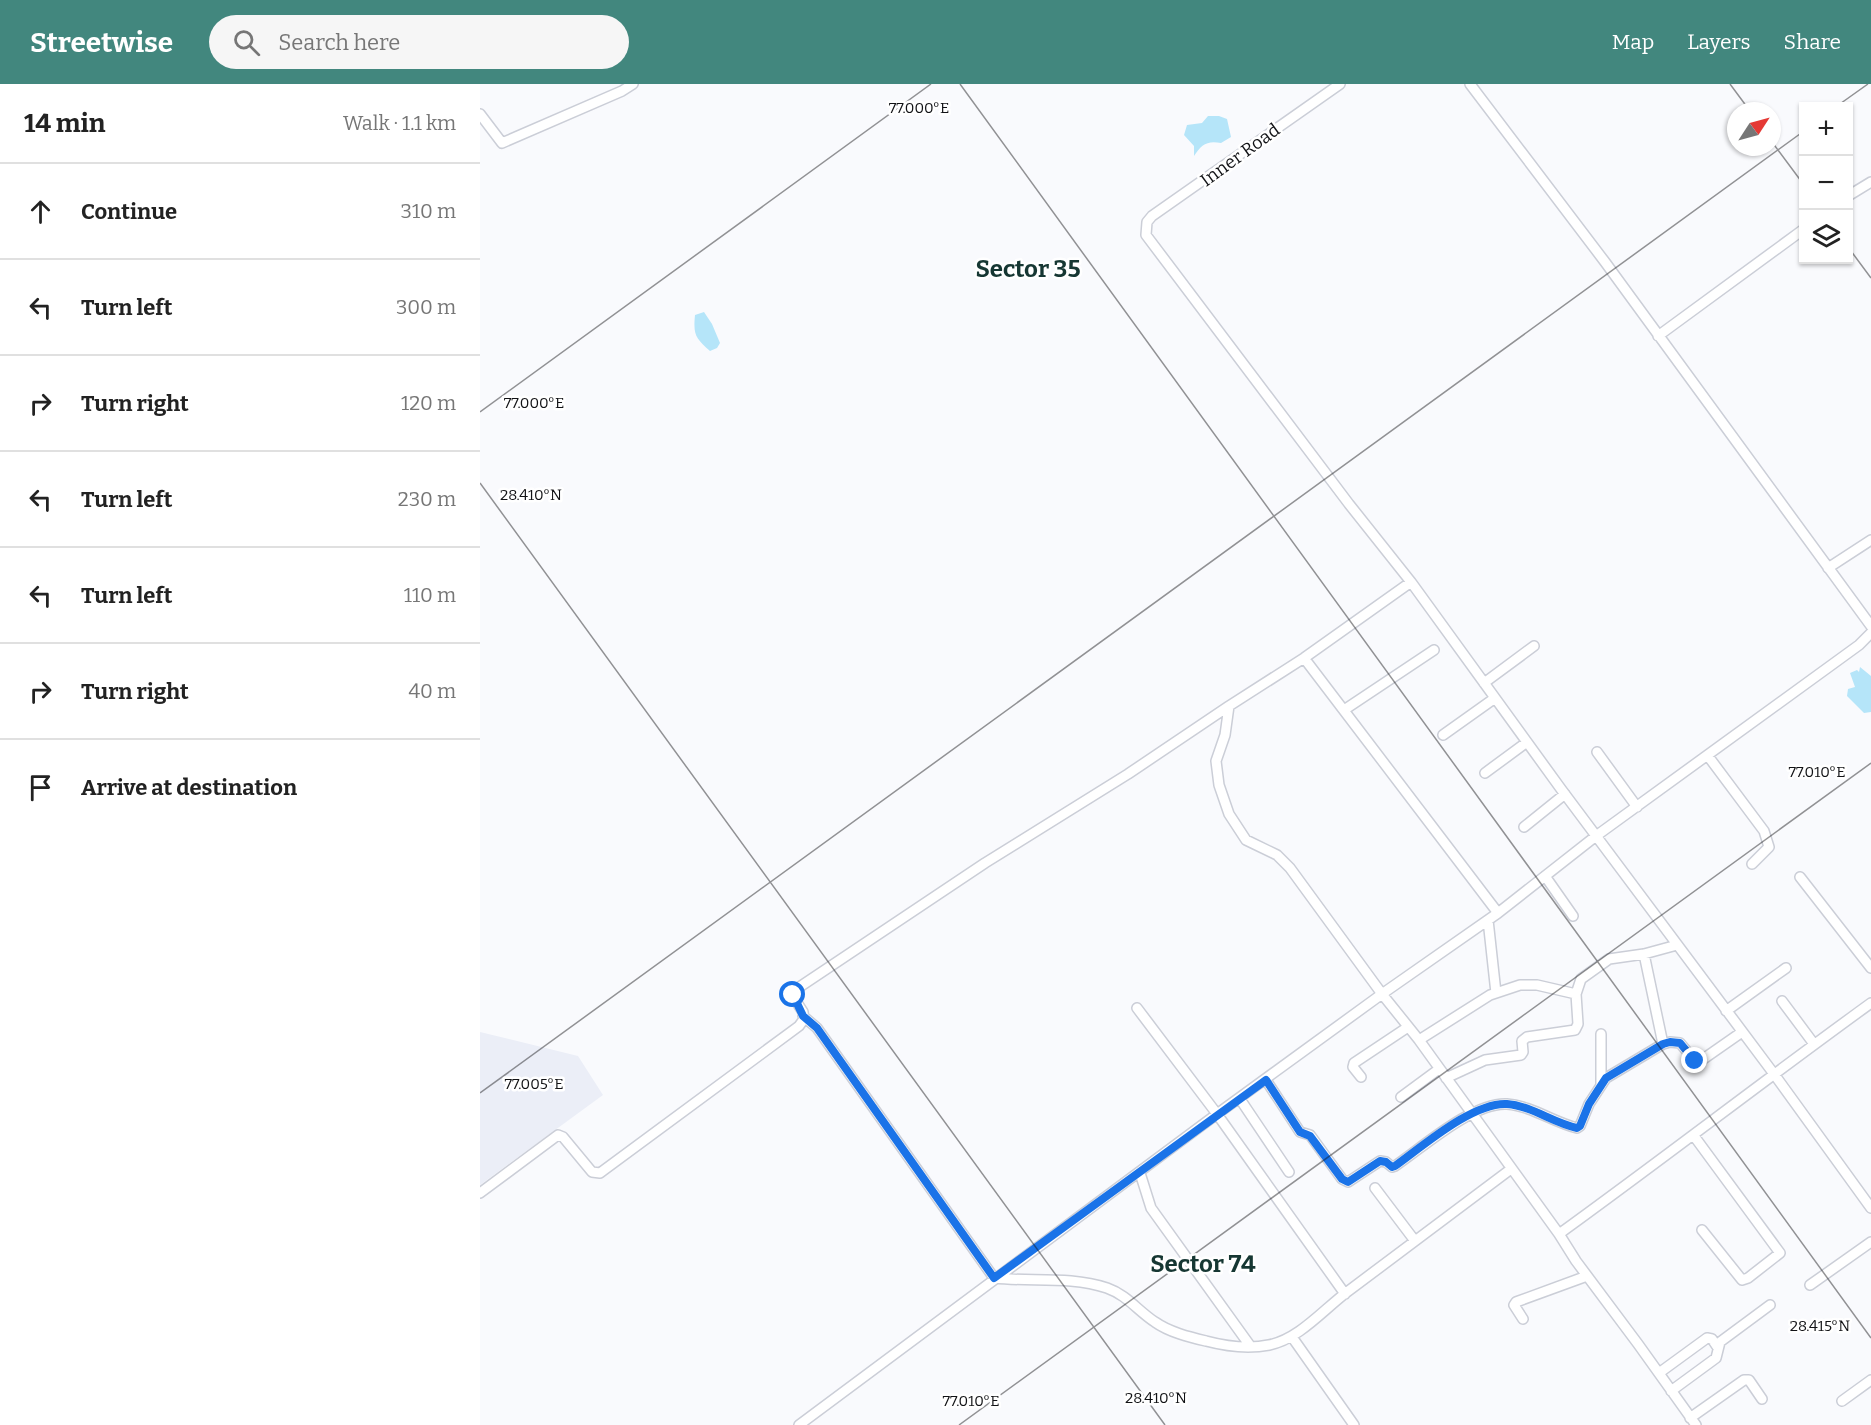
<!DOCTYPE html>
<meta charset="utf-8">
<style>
:root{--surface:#fff;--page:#f6f6f6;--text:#222;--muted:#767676;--line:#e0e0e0;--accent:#42877e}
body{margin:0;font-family:Bitter,serif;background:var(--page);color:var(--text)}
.controls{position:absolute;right:18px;top:18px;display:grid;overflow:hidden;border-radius:0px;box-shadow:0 2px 4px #0004}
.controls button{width:54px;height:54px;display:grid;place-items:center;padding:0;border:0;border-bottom:2px solid var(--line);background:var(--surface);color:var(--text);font:30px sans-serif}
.compass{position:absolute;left:1247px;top:18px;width:54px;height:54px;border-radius:50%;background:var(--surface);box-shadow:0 2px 4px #0004;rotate:54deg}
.stop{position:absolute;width:18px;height:18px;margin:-14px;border:4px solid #1a73e8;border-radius:50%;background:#fff}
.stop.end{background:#1a73e8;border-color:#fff;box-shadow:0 2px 6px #0008}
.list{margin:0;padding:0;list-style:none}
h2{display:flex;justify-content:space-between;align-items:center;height:78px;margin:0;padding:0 24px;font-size:26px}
h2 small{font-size:20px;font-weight:400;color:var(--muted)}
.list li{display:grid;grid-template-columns:39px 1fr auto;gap:18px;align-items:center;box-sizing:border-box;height:96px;padding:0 24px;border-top:2px solid var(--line)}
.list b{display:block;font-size:22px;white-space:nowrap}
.list em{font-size:20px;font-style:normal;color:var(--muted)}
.icon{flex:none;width:33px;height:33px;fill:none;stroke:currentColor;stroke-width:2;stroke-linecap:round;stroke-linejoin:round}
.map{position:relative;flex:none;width:1391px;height:1341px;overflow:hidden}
header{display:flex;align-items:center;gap:36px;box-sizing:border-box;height:84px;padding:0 30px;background:var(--accent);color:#fff}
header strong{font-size:28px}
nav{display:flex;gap:33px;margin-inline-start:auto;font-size:21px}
.search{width:420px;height:54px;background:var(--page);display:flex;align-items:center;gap:15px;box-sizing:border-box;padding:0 21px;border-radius:33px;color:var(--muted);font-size:22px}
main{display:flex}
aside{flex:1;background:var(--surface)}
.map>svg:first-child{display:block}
.built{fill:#ebeef7}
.water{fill:#b5e5f9}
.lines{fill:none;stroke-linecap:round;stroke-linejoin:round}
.street-casing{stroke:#cbced7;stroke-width:12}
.street{stroke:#fff;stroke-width:9}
.route{stroke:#1a73e8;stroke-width:8}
.ticks{fill:none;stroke:#111215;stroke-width:1.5;stroke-opacity:0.45}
.labels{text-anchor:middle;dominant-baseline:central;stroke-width:5;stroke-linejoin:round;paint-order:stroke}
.street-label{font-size:18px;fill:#111215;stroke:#fff}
.district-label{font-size:24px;font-weight:bold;fill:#163733;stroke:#fff}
.ticks-label{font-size:15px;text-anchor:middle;fill:#111215;stroke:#fff;stroke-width:5;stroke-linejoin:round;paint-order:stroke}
</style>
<header>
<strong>Streetwise</strong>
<div class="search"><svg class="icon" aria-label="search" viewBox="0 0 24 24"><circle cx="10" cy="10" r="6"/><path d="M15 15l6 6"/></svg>Search here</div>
<nav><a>Map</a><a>Layers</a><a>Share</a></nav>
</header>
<main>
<aside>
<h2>14 min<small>Walk · 1.1 km</small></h2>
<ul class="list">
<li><svg class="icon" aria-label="ahead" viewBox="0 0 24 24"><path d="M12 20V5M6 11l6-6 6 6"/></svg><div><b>Continue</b></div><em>310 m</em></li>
<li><svg class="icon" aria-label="left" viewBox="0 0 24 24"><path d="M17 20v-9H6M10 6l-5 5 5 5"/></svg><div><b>Turn left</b></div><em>300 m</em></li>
<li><svg class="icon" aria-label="right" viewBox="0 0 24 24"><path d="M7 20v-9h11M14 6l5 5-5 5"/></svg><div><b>Turn right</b></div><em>120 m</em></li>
<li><svg class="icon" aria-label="left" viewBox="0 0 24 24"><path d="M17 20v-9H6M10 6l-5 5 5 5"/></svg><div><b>Turn left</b></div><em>230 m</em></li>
<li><svg class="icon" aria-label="left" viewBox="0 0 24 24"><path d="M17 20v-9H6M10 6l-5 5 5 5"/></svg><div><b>Turn left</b></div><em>110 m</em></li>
<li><svg class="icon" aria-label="right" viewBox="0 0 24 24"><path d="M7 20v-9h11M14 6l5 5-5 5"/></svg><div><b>Turn right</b></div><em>40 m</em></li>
<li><svg class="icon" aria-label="arrive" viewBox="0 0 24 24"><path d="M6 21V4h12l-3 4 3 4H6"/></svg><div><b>Arrive at destination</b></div></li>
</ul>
</aside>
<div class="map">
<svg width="1391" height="1341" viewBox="0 0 1391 1341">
<rect width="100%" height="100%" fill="#f9fafd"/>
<path class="built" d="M0,948L98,972L123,1011L0,1101Z"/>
<path class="water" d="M728,32H739L747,35L751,53L741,59C727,56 721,61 714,72V62L704,51L707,41L722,39Z
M224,228L232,240L240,259L237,264L230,267C216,254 213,252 215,231Z
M1380,583L1391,592V628L1384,629L1367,612L1368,605L1375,603L1370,589L1377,586L1379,588Z"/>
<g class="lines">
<defs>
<path id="street" d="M860,0L672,132L667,138L666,151L869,420L931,498L1081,705L1294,990L1391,1124
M990,0L1125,178L1391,542
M0,30L22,59L142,7L153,0
M1368,112L1391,98
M1178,252L1324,145
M1348,484L1391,456
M824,574L1018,829
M1004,599L1054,562
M749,622L745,651L736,677L739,701L749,730L766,756L797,771L810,784L902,910L939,956L1079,1150L1096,1177L1158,1260L1216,1341
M864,626L954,566
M963,651L1015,614
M1117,668L1157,723
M1228,672L1284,747L1289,763L1272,780
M1005,689L1047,658
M1044,743L1085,710
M1065,792L1093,832
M1320,793L1391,884
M1008,836L1016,909
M1164,870L1183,960
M1302,917L1334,960
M657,924L737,1030L865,1210
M1246,927L1306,884
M323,932L337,944L514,1194C552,1198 590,1192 627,1204C647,1211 658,1227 675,1238C689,1248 709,1253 726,1257C745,1262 769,1265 789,1261C819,1255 843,1226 867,1208C922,1167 976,1126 1031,1085
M1121,950V1000
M939,956L1010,911L1040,901H1057L1096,910L1101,895L1129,875L1164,870L1197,861
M881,993L873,983L874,979L928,943
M966,994L1005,976L1041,971L1043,968L1042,957L1047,953L1095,946L1098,940L1096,910
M786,996L820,1048L830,1051L862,1095L868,1098L900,1077L906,1078L912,1083L915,1082C943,1063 993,1018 1027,1020C1052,1022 1073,1038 1097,1044L1100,1042L1109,1020L1126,994L1183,960L1190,958L1200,959L1215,977L1219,978L1262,948
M921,1013L959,985
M760,1015L809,1088
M1214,1052L1300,1169L1268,1194L1262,1196L1222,1146
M660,1089L671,1124L771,1263
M895,1104L935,1157
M0,1109L78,1051L83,1053L112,1088L120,1089L124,1086L319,942L324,935L323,928L314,914L315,906L505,779L648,690L749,622L824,574L931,498
M1079,1150C1184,1074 1286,995 1391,919
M1330,1201L1391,1158
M1043,1235L1034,1221L1036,1218L1107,1192
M812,1253L874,1341
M1179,1289L1227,1254L1232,1255L1238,1264
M1191,1307L1236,1274L1240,1258L1290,1221
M1362,1317L1391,1296
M1210,1334L1264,1296H1269L1282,1315
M319,1341L737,1030L902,910L1018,829L1116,752L1379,561L1391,549"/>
</defs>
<use href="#street" class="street-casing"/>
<use href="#street" class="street"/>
</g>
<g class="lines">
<path class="route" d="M313,911L323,932L337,944L514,1194L786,996L820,1048L830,1052L862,1095L868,1098L900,1077L906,1078L912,1083L915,1082C943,1062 993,1018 1027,1020C1052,1022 1073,1039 1097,1044L1100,1042L1109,1020L1126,994L1183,960L1190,958L1200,959L1215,977"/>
</g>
<path class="ticks" d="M480,0L1391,1254M1250,0L1270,27M1357,22L1388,0M1292,58L1324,101M1368,163L1391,194M0,328L451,0M0,399L685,1341M0,1009L1324,47M479,1341L1391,679"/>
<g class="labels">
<g class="street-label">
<text transform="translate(760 71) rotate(-36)">Inner Road</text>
</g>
<g class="district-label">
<text x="548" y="185">Sector 35</text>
<text x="723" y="1180">Sector 74</text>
</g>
</g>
<g class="ticks-label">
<text x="439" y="29">77.000°E</text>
<text x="54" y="324">77.000°E</text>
<text x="51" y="416">28.410°N</text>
<text x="1337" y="693">77.010°E</text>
<text x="54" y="1005">77.005°E</text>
<text x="1340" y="1247">28.415°N</text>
<text x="676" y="1319">28.410°N</text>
<text x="491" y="1322">77.010°E</text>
</g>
</svg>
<div class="controls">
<button>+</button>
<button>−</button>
<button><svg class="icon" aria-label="layers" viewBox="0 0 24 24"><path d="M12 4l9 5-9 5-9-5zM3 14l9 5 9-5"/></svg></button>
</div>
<svg class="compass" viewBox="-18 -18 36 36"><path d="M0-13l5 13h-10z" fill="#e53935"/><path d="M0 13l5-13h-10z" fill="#767676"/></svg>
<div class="stop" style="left:313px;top:911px"></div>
<div class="stop end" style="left:1215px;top:977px"></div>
</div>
</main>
